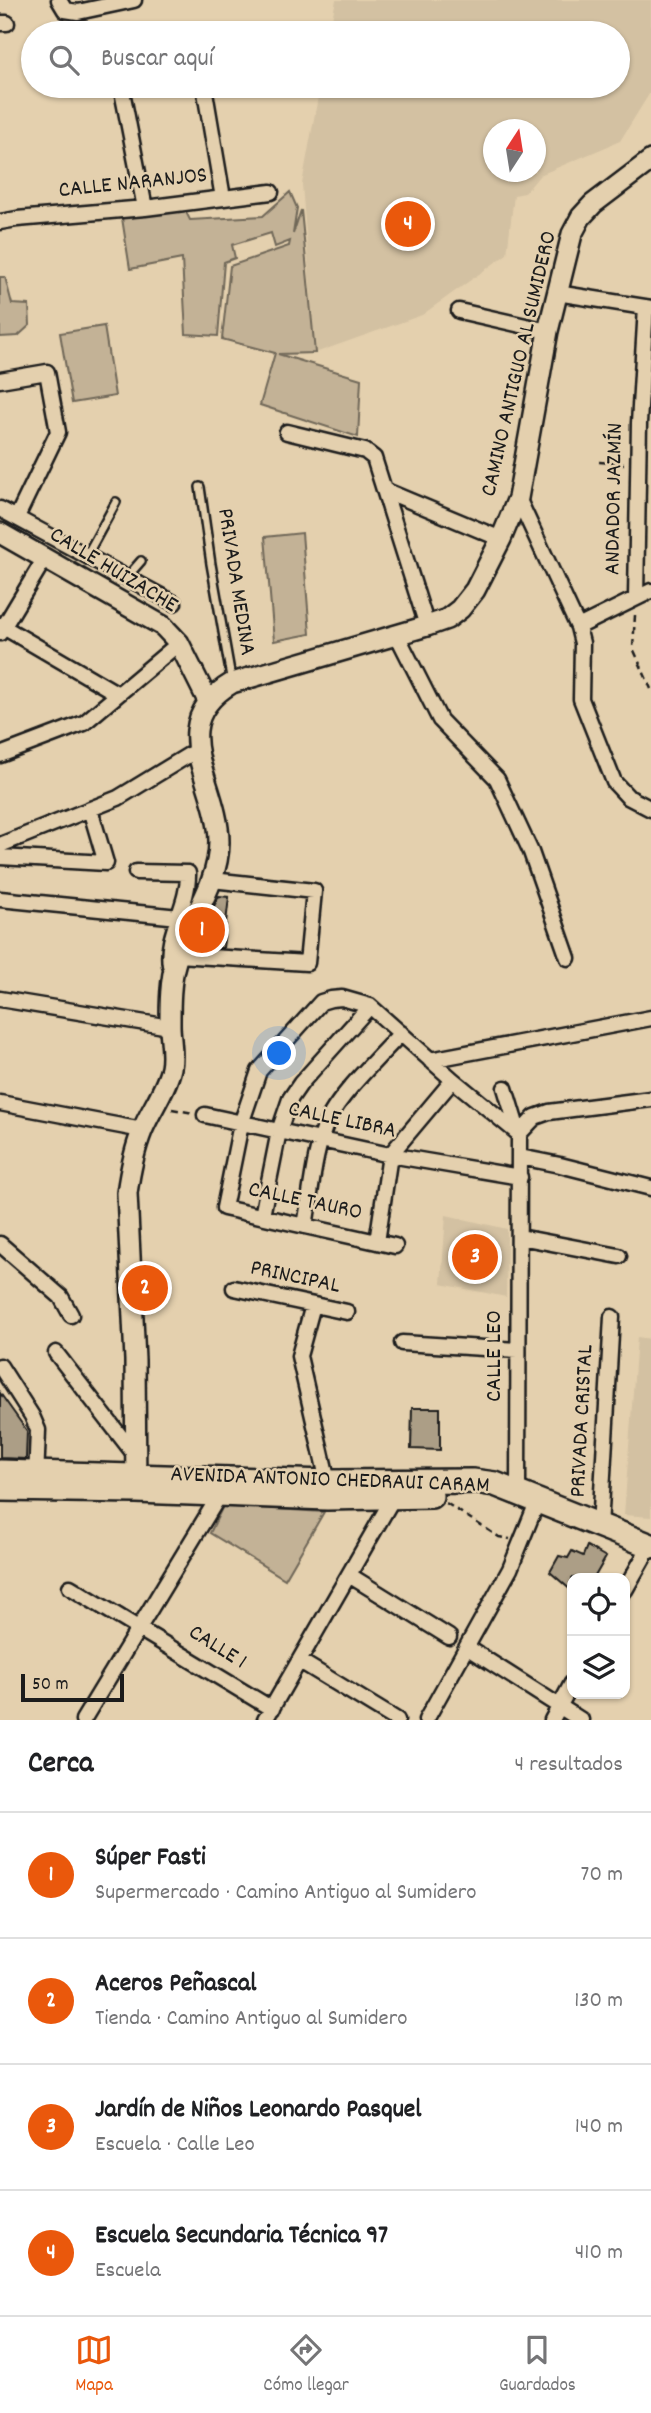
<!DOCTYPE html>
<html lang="es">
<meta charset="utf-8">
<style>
:root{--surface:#fff;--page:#f6f6f6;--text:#202124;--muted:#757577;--line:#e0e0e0;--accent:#ea580c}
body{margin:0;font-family:Dekko,sans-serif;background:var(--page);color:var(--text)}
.controls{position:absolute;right:21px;bottom:21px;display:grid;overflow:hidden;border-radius:14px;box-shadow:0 2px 5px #0004}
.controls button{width:63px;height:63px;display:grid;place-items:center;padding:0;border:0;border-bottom:2px solid var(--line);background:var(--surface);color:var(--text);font:35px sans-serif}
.compass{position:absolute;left:483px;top:119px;width:63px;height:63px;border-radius:50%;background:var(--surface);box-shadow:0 2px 5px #0004;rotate:12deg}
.scale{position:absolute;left:21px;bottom:18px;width:103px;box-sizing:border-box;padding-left:7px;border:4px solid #1c1c1c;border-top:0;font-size:19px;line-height:24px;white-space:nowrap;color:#1c1c1c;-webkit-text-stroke:5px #e4d0ae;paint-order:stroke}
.you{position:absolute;left:280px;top:1054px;width:24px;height:24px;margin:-18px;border:5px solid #fff;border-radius:50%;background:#1a73e8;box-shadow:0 0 0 10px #1a73e833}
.badge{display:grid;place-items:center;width:46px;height:46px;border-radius:50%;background:var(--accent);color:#fff;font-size:23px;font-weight:700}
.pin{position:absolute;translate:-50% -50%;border:4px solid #fff;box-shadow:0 2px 7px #0006}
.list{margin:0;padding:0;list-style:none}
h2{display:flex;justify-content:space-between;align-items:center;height:91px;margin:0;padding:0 28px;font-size:30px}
h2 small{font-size:23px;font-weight:400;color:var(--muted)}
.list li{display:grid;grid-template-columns:46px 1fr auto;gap:21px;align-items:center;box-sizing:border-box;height:126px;padding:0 28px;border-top:2px solid var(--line)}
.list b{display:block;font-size:26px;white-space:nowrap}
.list p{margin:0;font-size:23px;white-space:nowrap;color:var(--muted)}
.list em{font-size:23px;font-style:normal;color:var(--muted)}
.icon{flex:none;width:38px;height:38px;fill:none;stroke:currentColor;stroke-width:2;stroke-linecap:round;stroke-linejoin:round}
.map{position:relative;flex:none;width:651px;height:1720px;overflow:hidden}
.search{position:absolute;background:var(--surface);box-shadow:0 2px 5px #0004;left:21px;right:21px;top:21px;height:77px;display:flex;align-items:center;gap:18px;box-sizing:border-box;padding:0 24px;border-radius:38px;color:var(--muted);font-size:26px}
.sheet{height:595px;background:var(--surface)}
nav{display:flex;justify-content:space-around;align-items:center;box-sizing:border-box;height:98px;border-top:2px solid var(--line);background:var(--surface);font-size:19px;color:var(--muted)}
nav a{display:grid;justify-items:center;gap:4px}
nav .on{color:var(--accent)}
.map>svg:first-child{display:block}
.built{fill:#d3c1a2;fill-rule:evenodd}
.green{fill:#c3b296;stroke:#706759;stroke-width:2}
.building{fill:#ac9e86;stroke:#1c1c1c;stroke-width:2}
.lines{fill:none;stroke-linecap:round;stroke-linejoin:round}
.service-casing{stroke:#1c1c1c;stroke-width:12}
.minor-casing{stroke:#1c1c1c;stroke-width:19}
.secondary-casing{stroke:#1c1c1c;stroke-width:24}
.primary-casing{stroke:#1c1c1c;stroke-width:28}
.path{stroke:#1c1c1c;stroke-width:2.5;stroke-dasharray:7 5;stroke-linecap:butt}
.service{stroke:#e4d0ae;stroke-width:7}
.minor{stroke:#e4d0ae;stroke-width:14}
.secondary{stroke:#e4d0ae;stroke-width:19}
.primary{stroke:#e4d0ae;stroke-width:23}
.labels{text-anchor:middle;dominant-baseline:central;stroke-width:5;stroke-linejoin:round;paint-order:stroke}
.street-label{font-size:23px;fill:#1c1c1c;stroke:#e4d0ae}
</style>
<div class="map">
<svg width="651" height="1720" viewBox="0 0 651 1720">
<rect width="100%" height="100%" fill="#e4d0ae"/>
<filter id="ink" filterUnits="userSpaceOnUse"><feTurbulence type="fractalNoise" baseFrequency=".0143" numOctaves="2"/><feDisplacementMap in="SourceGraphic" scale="14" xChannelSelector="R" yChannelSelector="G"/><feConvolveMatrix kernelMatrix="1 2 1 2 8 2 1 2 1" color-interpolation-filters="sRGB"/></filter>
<g filter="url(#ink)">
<path class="built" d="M336,0H651V91L620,141L540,175L525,193L514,195L507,254L422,315L315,353L302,184L320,86H618V33H329ZM494,130H536V172H494Z
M446,1215L507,1229L506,1297L441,1284Z
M637,1337L651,1339V1517L624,1515Z"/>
<path class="green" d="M290,192L297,208L293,234L301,210L315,353L278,354L361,379L358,437L260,405L275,353L222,339L230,266L289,246L290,241L275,247L271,233L232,245L235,258L224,262L218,336L186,334L182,259L130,269L122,218L185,210L190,220L263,216Z
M0,277H5L12,304L29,305L30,325L18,336L0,337Z
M104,326L115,396L72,403L60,333Z
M302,533L310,634L274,641L265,537Z
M223,1506L324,1512L285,1579L210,1533Z"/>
<path class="building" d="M219,896L229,897L223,948L207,947L212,910Z
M0,1393L27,1431L26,1459L0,1458Z
M412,1408H440V1450L411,1449Z
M587,1546L606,1557L594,1578H572V1591L550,1572L559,1556L568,1558L572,1551L583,1556Z"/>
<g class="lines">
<defs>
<path id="service" d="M200,487L211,564L232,683
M87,555L116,502
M127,577L141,561"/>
<path id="minor" d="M59,0L65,10L78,12L134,0
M0,23H7
M121,86L145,208
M204,86L223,198
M0,222L17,219L145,208L271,192
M557,293L651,308
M459,311L548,331
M0,380L47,372L58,432L17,517
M287,432L365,451L374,458L427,626
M384,490L501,539
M518,498L578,627L582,643L581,699L614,782L628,797L651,809
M0,509L174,603
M636,598L639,423L646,307
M0,625L118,694
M578,627L651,591
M0,633L45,558
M397,635L440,720L497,779L531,852L568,958
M0,755L84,723L179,643
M0,845L118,798L197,750
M0,857L106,863L90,809
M136,872L188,873C189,905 165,935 170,965
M0,899L179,917
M178,955L307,963L314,891L212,880
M0,999L170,1027
M430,1060L651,1018
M505,1088L519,1134L518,1494
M0,1103L142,1130
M205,1115L390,1155L520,1177
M519,1134L535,1117L549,1112L651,1099
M520,1157L560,1165L651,1188
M262,1216L279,1131L290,1099L301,1083L370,1006
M305,1226C311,1193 314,1149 328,1120C340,1094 381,1055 401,1033
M520,1237L619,1256
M377,1242L390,1155L453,1080
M0,1244L61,1297L71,1315
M395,1246L224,1208L241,1124L259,1071L321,1002L331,999L342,998L370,1006L453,1080L519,1134
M234,1288L347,1312
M313,1305L299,1356L328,1482
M402,1343L517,1350
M56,1353L135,1455
M0,1366L32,1416L38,1430L36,1480
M600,1527L612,1317
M349,1575L449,1637
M70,1587L272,1709
M625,1590L650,1546
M468,1648L581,1720
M300,1661L397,1720
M83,1720L222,1491
M265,1720L393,1498
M426,1720L510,1569L538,1500
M552,1720L572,1683"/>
<path id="secondary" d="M0,533L163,626L179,643L208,701
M136,1489L135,1360L127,1193C130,1172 134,1151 142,1131C151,1109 166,1090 171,1068C174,1053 170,1039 170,1025C170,1004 170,981 176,961C188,921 219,885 219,842C219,782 161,725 232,683L427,626L447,619L460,609L475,590L501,539L518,498L548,331L572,234L581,217L593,204L651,160"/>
<path id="primary" d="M0,1472L328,1482L473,1481L495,1484L651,1546
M0,1489L136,1491L327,1498L431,1496"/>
</defs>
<use href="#service" class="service-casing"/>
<use href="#minor" class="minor-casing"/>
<use href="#secondary" class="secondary-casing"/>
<use href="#primary" class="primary-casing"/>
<path class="path" d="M599,462L624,464
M635,615L633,648L651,689
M172,1109L193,1113
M446,1503L499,1537L510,1539"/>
<use href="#service" class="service"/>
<use href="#minor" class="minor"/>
<use href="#secondary" class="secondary"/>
<use href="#primary" class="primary"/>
</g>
</g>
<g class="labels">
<g class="street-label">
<text transform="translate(133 184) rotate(-6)">CALLE NARANJOS</text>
<text transform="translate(520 364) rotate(-77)">CAMINO ANTIGUO AL SUMIDERO</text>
<text transform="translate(615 499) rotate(-89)">ANDADOR JAZMÍN</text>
<text transform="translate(113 571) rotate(31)">CALLE HUIZACHE</text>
<text transform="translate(235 582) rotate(81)">PRIVADA MEDINA</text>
<text transform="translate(342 1121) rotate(12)">CALLE LIBRA</text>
<text transform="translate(305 1202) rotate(12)">CALLE TAURO</text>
<text transform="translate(295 1278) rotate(12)">PRINCIPAL</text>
<text transform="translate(495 1356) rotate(-90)">CALLE LEO</text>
<text transform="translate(583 1421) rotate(-87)">PRIVADA CRISTAL</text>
<text transform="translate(330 1481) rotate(2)">AVENIDA ANTONIO CHEDRAUI CARAM</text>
<text transform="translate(217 1648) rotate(32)">CALLE 1</text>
</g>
</g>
</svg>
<div class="controls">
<button><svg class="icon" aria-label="locate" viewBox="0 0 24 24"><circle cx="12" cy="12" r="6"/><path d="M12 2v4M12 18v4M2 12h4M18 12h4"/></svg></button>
<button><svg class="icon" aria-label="layers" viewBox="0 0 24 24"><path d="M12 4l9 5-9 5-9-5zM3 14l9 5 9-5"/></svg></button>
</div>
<svg class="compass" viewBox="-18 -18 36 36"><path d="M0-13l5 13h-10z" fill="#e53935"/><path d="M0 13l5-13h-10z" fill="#757577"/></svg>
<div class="scale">50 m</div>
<div class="you"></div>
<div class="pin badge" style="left:202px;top:930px">1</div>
<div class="pin badge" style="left:145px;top:1288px">2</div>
<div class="pin badge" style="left:475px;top:1257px">3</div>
<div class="pin badge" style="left:408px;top:224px">4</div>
<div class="search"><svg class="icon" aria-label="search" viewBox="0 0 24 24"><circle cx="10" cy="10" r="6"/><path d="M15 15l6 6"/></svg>Buscar aquí</div>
</div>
<section class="sheet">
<h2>Cerca<small>4 resultados</small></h2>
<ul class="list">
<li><span class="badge">1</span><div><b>Súper Fasti</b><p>Supermercado · Camino Antiguo al Sumidero</p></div><em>70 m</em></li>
<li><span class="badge">2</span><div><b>Aceros Peñascal</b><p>Tienda · Camino Antiguo al Sumidero</p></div><em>130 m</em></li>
<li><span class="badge">3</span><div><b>Jardín de Niños Leonardo Pasquel</b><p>Escuela · Calle Leo</p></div><em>140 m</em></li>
<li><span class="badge">4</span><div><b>Escuela Secundaria Técnica 97</b><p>Escuela</p></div><em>410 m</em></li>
</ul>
</section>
<nav>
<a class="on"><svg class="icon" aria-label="map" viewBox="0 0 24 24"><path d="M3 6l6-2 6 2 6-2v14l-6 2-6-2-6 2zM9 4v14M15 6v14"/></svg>Mapa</a>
<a><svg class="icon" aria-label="directions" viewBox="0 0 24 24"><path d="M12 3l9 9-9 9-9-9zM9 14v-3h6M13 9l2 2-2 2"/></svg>Cómo llegar</a>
<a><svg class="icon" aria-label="saved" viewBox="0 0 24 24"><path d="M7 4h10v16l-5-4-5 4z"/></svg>Guardados</a>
</nav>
